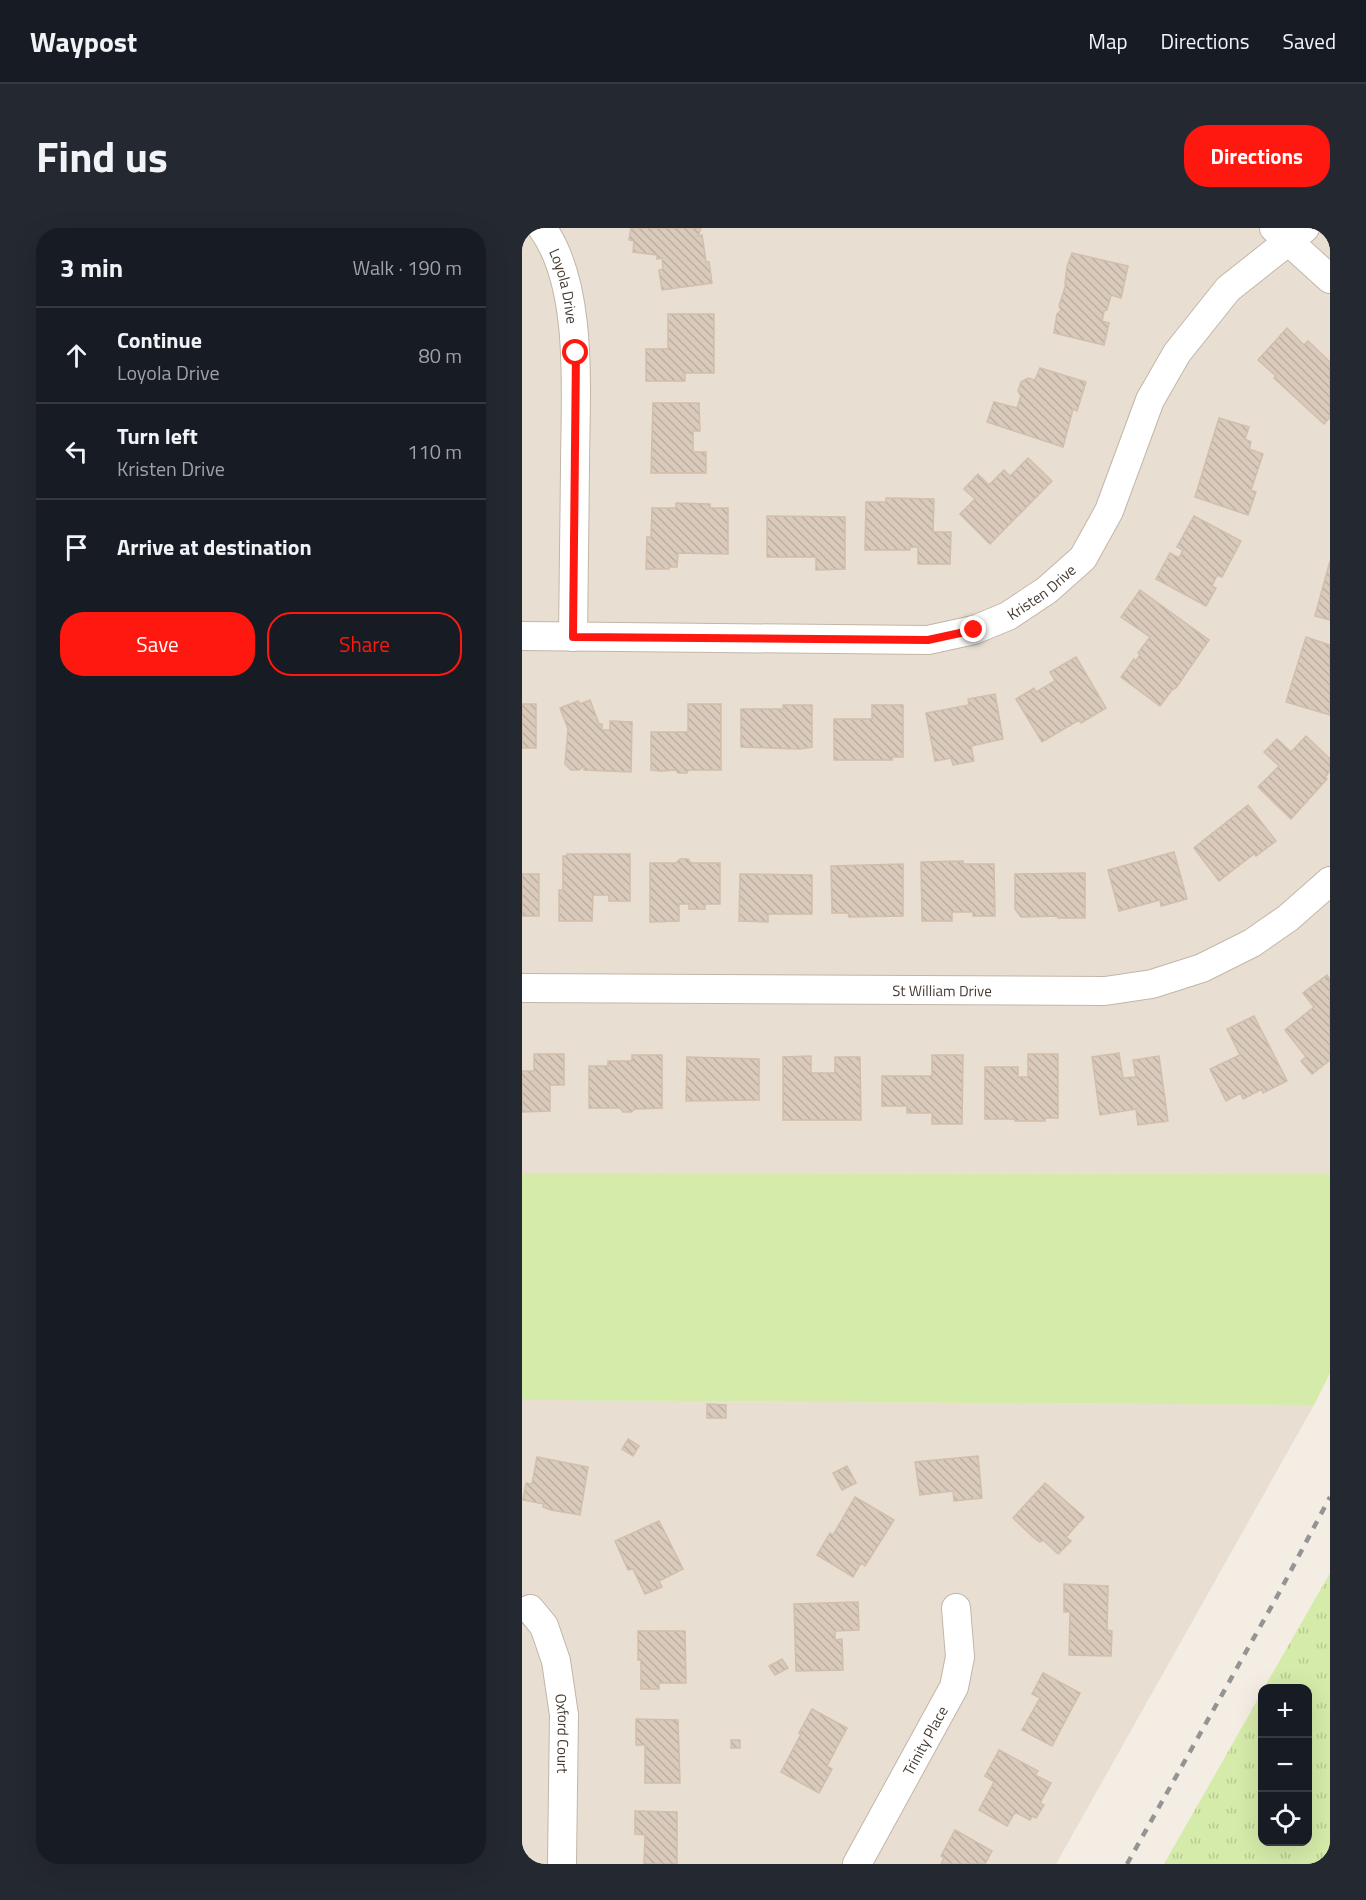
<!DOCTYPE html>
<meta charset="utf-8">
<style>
:root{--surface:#171b24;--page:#242831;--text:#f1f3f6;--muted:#9ea1a6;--line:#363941;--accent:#ff180f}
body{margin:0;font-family:"Titillium Web",sans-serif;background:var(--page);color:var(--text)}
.controls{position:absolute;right:18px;bottom:18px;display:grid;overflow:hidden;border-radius:12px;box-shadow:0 6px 24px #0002}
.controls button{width:54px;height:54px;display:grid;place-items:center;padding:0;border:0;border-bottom:2px solid var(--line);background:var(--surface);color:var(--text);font:30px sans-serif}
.stop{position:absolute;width:18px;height:18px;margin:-14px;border:4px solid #ff180f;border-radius:50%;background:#fff}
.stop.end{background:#ff180f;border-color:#fff;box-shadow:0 2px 6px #0008}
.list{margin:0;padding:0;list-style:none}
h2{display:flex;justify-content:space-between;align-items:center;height:78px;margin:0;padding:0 24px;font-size:26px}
h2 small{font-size:20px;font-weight:400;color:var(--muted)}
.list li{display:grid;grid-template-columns:39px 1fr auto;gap:18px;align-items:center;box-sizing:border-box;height:96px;padding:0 24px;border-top:2px solid var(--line)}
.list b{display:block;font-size:22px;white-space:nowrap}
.list p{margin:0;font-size:20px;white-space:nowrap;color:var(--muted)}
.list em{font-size:20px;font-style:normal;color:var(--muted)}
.actions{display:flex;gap:12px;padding:18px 24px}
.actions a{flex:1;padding:14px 0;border:2px solid var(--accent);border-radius:24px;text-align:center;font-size:21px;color:var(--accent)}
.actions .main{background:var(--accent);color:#fff}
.icon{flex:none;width:33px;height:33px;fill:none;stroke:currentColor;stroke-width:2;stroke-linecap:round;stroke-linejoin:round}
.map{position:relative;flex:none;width:808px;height:1636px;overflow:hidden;border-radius:24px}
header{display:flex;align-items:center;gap:36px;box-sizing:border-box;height:84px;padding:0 30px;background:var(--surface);border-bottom:2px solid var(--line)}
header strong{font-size:28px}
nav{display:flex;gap:33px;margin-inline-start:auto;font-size:21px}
.intro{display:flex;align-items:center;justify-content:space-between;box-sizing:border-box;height:144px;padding:0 36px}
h1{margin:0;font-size:42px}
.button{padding:15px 27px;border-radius:24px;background:var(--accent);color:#fff;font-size:21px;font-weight:700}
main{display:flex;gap:36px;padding:0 36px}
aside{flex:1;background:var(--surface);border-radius:24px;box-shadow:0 6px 24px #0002}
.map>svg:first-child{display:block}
.residential{fill:#e8ded1}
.grass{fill:#d5eba9}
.park{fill:url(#park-tufts)}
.building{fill:url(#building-back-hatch);stroke:#d1beab;stroke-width:1.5}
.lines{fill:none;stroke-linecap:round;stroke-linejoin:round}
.minor-casing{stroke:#c2b6a9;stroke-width:30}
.minor{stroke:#fff;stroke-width:28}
.rail{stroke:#949494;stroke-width:4.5;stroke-dasharray:8 8;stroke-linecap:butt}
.route{stroke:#ff180f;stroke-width:8}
.labels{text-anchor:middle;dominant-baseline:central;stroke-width:4.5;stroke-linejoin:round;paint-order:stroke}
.street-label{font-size:15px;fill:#463c33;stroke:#fff}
</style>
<header>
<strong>Waypost</strong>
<nav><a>Map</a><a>Directions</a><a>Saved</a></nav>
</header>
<div class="intro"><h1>Find us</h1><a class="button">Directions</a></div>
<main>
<aside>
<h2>3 min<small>Walk · 190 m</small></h2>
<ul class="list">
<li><svg class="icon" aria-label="ahead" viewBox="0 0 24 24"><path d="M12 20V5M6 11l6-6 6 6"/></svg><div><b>Continue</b><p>Loyola Drive</p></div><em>80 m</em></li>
<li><svg class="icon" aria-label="left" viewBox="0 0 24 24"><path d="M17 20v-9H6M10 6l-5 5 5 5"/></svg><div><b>Turn left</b><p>Kristen Drive</p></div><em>110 m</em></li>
<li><svg class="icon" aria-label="arrive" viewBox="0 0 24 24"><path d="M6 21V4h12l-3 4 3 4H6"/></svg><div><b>Arrive at destination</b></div></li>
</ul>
<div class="actions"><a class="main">Save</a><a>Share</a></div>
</aside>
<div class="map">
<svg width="808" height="1636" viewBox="0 0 808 1636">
<defs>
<pattern id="park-tufts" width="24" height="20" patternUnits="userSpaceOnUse" patternTransform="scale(1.5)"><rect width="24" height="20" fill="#d5eba9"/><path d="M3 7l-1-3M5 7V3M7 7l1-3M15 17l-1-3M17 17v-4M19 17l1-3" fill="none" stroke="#b8ca92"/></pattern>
<pattern id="building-back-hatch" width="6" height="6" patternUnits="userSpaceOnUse" patternTransform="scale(1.5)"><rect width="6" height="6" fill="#d9cabb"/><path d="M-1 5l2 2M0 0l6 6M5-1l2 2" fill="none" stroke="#bcaea1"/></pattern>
</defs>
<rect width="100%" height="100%" fill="#f3ede4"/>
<path class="residential" d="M0,0H808V946L0,945Z
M0,1172L792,1177L534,1636H0Z"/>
<path class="grass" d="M0,945L808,946V1145L792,1177L0,1172Z"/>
<path class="park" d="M808,1345V1636H642L740,1464V1614H786V1460H742Z"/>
<path class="building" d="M109,0H179L176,8L180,7L184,34H187L190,55L140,62L137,42L141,41L140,30L135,31V27L111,24L112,13L107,12Z
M550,25L606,38L599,70L589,67L585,82L582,83L580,93L587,95L582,117L532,105L535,86L539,82L537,78L544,56H543L545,39Z
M146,86H192V145H163V153H124V121H146Z
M765,100L782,117L786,113L808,134V189L802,196L752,150L754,148L736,132Z
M518,140L564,154L555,183L551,181L541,219L465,194L472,174L495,180L499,168L496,163L499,154L506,150L513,152Z
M131,175H177L178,203H171V224H184V245H129Z
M697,190L727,199L723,211L729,214L727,221L741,226L729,262L734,264L726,287L673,269Z
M506,230L530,253L468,316L438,286L453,271L442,261L456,246L467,257L482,242L488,248Z
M364,270L412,271L411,304H429L428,336H396V319H388V322H343L344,274H364Z
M154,275L188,276V280H206V326L156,325L155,339H147V341H124L125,309H129L130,280H154Z
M245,288L323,289V341L294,342V329H245Z
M672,288L719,313L700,349L695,347L690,358L694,360L684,378L634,351L648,325L657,330L661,322L655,319Z
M808,333V392L793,388Z
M618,362L687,412L654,460L650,462L638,478L599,449L612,431L614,433L618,426L616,425L628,409L599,389Z
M784,409L808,417V487L764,474Z
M554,429L584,480L559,495L557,492L520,514L494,471L512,460L514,464L533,453L528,444Z
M473,466L481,511L449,518L452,533L431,537L429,530L413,533L404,485L447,477L446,471Z
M68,472L77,496H80V502H88V493L110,494L109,544L62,542V538L57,542H49L43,536L46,501L38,480L56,473L58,476Z
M0,476H14V520H0Z
M166,476H199V542H166L165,545H156L154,542L139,543L129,542V504H166Z
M261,477H290V519L278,521L219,519V481H261Z
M350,477H381V529H370V532H312V491H350Z
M784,508L808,531V543L803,549L805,551L769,591L736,559L757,538L742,524L755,511L769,524Z
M726,577L754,613L734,628L732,626L697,653L672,620Z
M652,624L665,671L639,678L638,672L597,683L586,642Z
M45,626H108V673H87V667H71L70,693H37V662H41V628H45Z
M158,631H166L169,635H198V676H183V681H167V676H157V693L128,694V635H154Z
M441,633V636H472L473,688H451V684H430V693H400L399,634Z
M381,636V688L327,689L326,685H310L309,638Z
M563,645V690H536V688L499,689L493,681V646Z
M0,646H17V688H0Z
M218,646L290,647V686H246V694L217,693Z
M805,747L808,751V832L790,846L779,833L784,829L763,802L792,779L781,765Z
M732,788L765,853L741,865L740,861L721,871L719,865L704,873L688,841L718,827L705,801Z
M597,825L601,850L614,849L611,832L637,828L646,893L616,897L614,881L578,887L570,829Z
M12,826H42V857H28V883L0,884V843H12Z
M506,826H536V890H523V893H493V891H463V839H496V849H506Z
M110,827H140V880L113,881L109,884H101L98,880H67V838H86V833H110Z
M410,827H441L440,896H410V885H385V878H360V848H410Z
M289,828V845H313V829H338L339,892H261V829Z
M165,829L237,831V872L164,873Z
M185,1176L204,1177V1190H185Z
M106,1211L117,1218L111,1228L100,1221Z
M456,1228L460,1270L432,1273L431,1263L398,1267L393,1234Z
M15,1229L66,1239L58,1287L29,1282L21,1279L22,1276L1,1272L4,1255L10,1256Z
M325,1238L334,1255L320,1262L311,1245Z
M523,1255L562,1289L544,1309L549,1313L536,1326L521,1312L518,1314L511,1309L491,1290Z
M333,1269L372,1292L343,1338L339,1335L331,1349L295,1327L308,1305L311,1307Z
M137,1293L161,1341L137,1353L140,1359L123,1366L111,1341L106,1342L93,1313Z
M542,1356L586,1358L585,1402L590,1403L589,1428L547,1427L548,1384H542Z
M336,1374L337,1402L313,1403V1412L320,1411L321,1442L274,1443L272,1376Z
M116,1403H163L164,1455H137V1461H119V1432H116Z
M260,1431L266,1440L253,1447L247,1438Z
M521,1445L558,1465L530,1518L500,1502L518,1470L510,1466Z
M290,1481L325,1500L305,1538L310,1541L297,1565L259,1544L279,1506L277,1505Z
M114,1491L156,1492L158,1555H123V1517H114Z
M209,1512H218V1520H209Z
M477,1522L516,1543L513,1547L529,1555L518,1575L522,1577L514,1590L510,1588L508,1592L493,1584L485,1598L457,1582L472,1554L463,1548Z
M113,1583L155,1584V1636H122L123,1607L113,1606Z
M433,1602L470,1623L463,1636H419L422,1630L419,1628Z"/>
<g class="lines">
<defs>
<g id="minor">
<path id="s1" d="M20,0C63,59 53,170 53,240C52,297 52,353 51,409"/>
<path d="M752,0L808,51"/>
<path id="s2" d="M0,408L406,412L452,402L486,388L525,362L561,330L587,283L628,172L655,125L706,61L783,0"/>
<path id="s3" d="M0,760L583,763L630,756L680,740L730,715L766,690L808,653"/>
<path id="s4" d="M8,1381L22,1398L34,1433L42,1487L40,1636"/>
<path id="s5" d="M335,1636L432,1459L438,1429L434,1380"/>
</g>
</defs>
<use href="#minor" class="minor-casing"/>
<use href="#minor" class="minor"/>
<path class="rail" d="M605,1636L757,1365L808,1269"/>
</g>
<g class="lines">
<path class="route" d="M54,125L51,409L406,412L452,402"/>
</g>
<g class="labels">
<g class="street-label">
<text stroke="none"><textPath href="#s1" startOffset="63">Loyola Drive</textPath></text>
<text stroke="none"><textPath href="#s2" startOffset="531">Kristen Drive</textPath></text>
<text stroke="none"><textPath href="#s3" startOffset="420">St William Drive</textPath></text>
<text stroke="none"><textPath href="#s4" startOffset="132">Oxford Court</textPath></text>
<text stroke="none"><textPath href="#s5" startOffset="141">Trinity Place</textPath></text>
</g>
</g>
</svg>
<div class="controls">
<button>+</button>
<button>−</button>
<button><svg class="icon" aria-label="locate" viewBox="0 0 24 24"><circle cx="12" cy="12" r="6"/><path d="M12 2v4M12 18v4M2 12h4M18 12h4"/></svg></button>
</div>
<div class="stop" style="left:54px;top:125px"></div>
<div class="stop end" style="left:452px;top:402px"></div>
</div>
</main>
